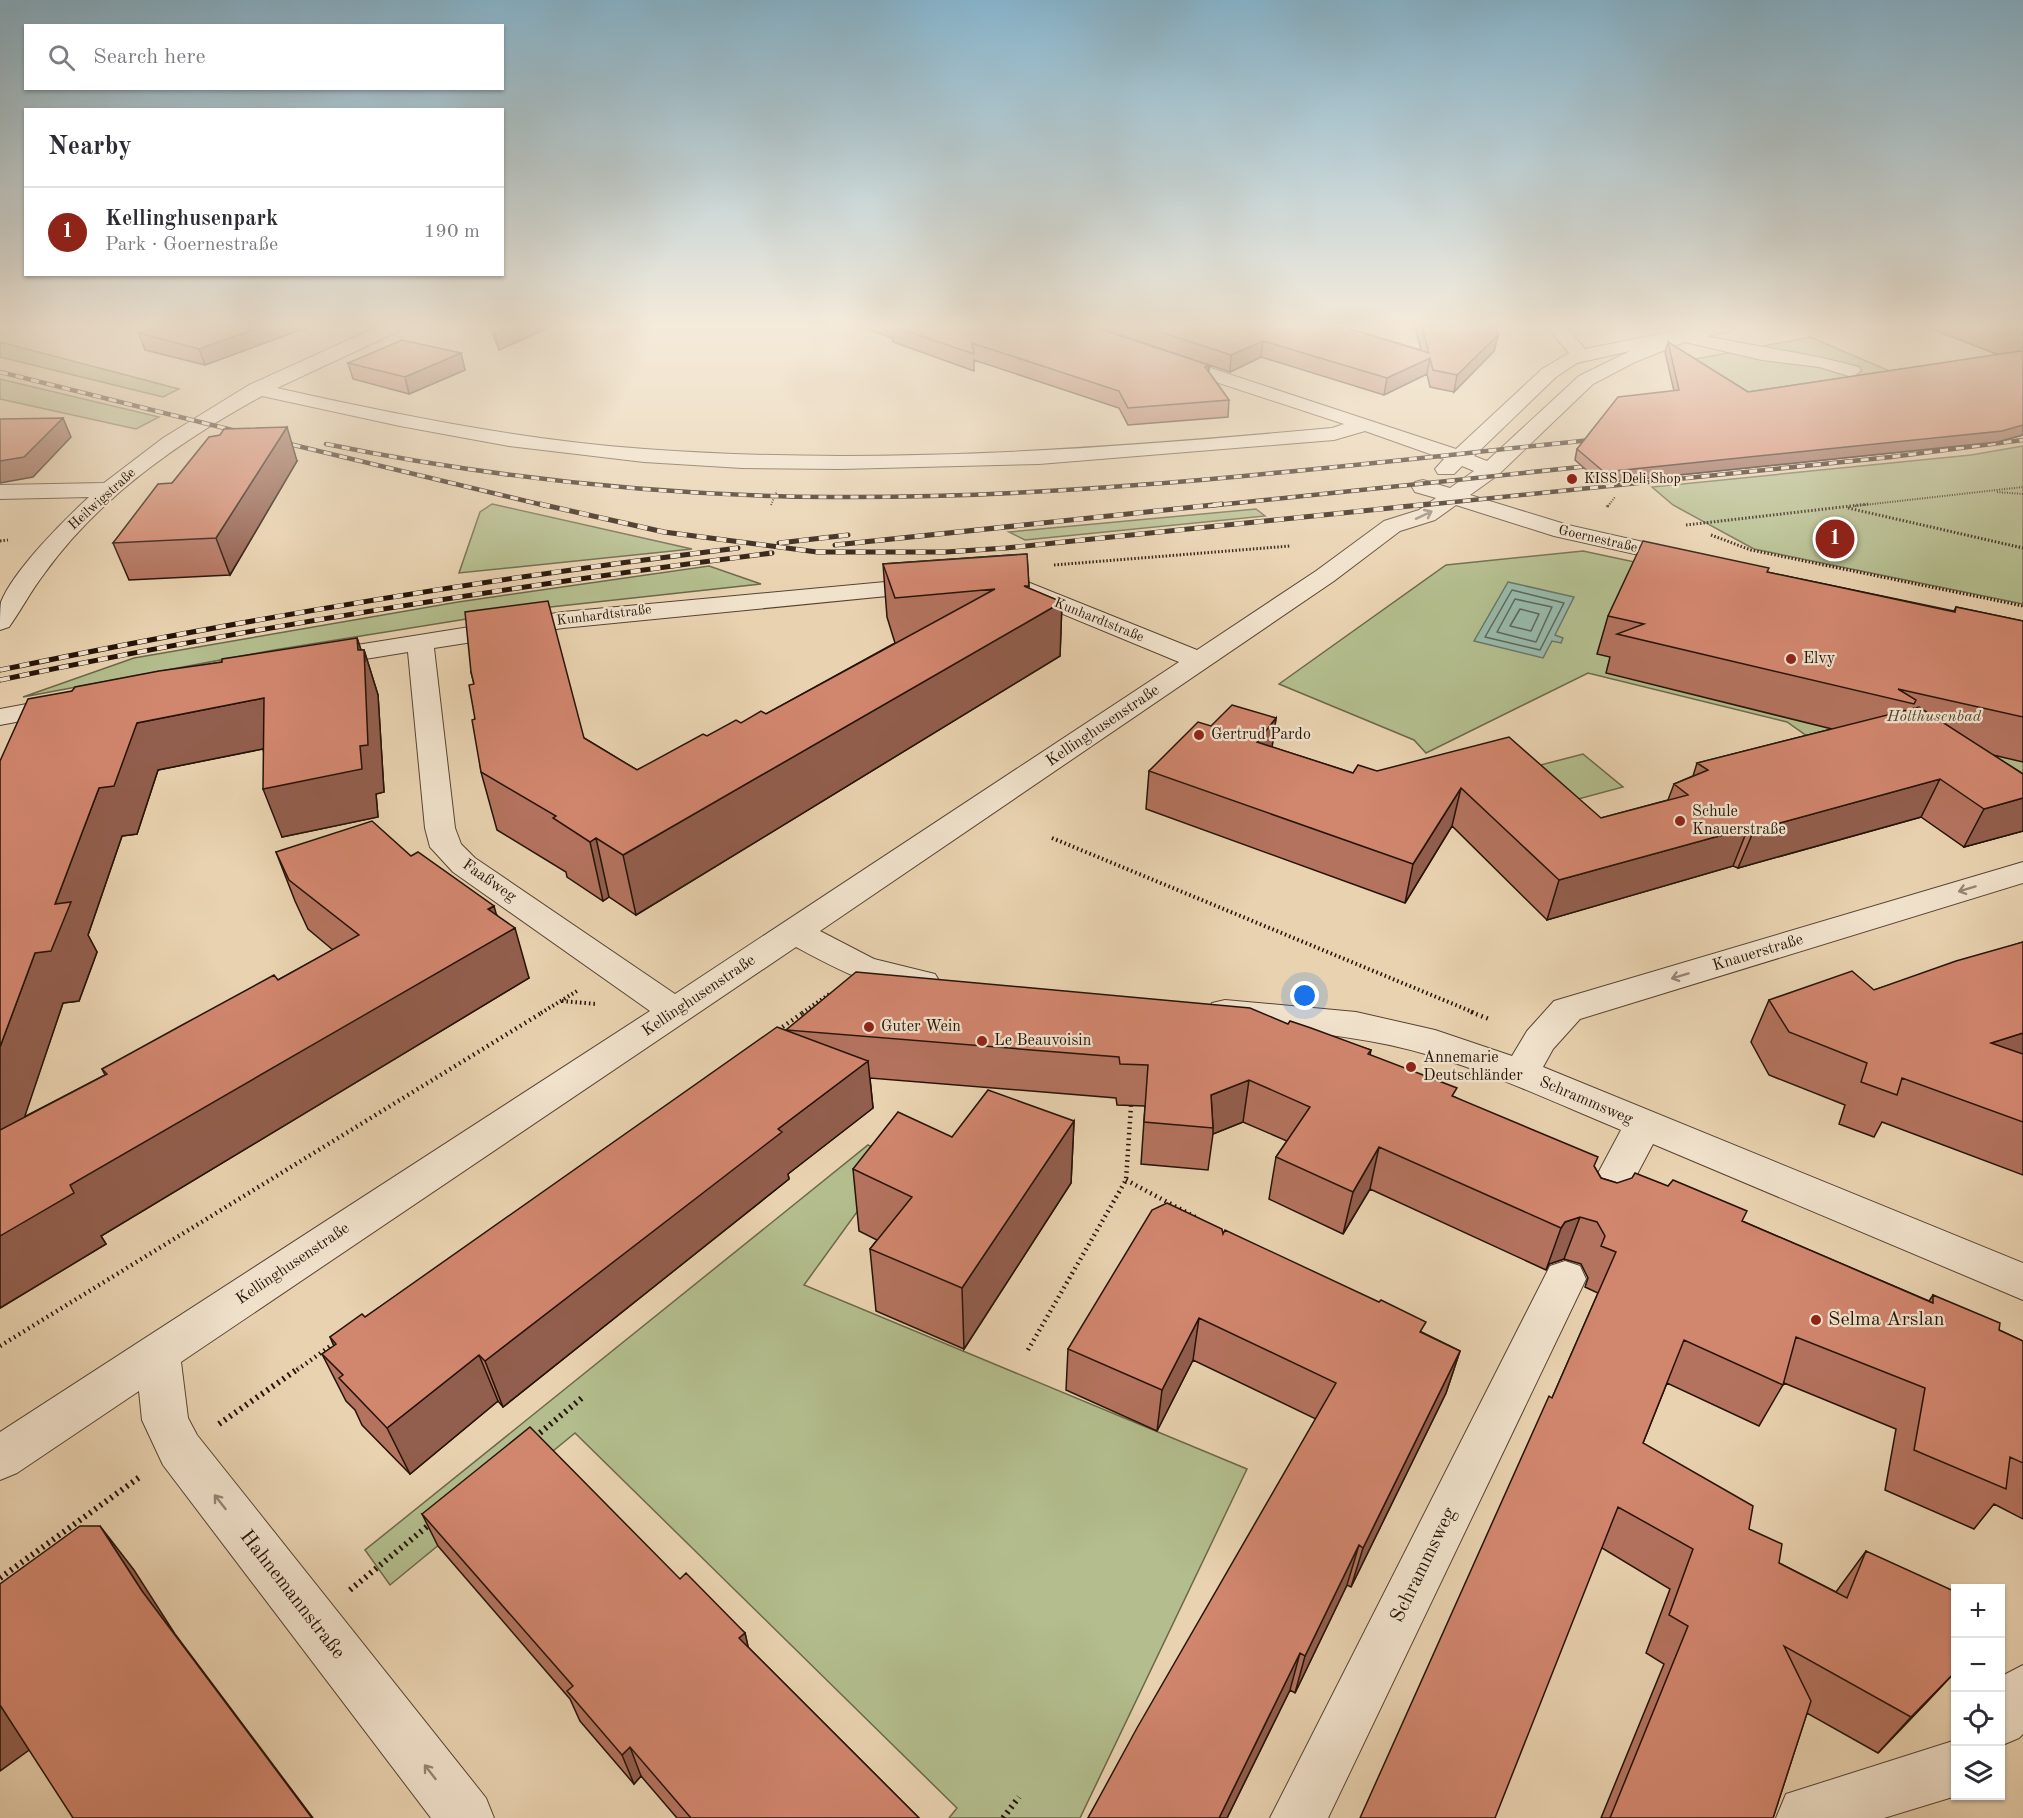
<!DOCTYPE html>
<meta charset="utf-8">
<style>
:root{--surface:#fff;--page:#f7f7f7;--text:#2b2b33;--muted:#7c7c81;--line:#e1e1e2;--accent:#8f2418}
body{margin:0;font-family:"Old Standard TT",serif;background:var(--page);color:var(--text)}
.controls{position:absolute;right:18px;bottom:18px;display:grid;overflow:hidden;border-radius:0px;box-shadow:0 2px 4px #0004}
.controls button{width:54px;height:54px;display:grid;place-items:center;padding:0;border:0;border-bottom:2px solid var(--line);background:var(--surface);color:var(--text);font:30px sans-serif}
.you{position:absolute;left:1305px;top:996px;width:21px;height:21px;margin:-15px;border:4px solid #fff;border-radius:50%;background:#1a73e8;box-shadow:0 0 0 9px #1a73e833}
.badge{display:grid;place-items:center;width:39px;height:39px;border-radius:50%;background:var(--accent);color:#fff;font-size:20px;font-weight:700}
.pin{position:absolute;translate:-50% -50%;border:3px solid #fff;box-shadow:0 2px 6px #0006}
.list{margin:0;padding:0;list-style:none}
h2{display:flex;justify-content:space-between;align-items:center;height:78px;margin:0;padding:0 24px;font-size:26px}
h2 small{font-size:20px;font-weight:400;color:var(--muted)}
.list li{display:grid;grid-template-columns:39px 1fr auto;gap:18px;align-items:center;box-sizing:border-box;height:90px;padding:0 24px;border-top:2px solid var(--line)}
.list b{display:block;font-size:22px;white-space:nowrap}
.list p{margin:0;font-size:20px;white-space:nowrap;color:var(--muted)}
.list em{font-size:20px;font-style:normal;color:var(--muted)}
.icon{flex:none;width:33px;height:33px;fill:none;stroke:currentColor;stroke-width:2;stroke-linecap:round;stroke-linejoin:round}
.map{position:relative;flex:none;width:2023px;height:1818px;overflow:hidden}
.search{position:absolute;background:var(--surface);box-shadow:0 2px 4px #0004;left:24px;top:24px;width:480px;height:66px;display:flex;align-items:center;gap:15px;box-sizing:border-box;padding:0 21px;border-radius:0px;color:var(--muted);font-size:22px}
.panel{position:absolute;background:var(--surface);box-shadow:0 2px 4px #0004;left:24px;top:108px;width:480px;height:168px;border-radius:0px}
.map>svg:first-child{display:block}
.green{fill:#b3bd8d;stroke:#6c684a;stroke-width:1.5}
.water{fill:#97b8a9;stroke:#6a7669;stroke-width:1.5}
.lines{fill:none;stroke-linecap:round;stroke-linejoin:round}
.shore{stroke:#5e6658;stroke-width:1.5}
.minor-casing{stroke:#574332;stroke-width:2}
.path-far4{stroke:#261308;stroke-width:2;stroke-dasharray:1 1.5;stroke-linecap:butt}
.path-far3{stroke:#261308;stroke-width:3;stroke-dasharray:1.5 2;stroke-linecap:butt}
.path-far2{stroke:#261308;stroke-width:4;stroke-dasharray:1.5 3;stroke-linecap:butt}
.path-far1{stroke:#261308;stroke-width:4.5;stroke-dasharray:1.5 4;stroke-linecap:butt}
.path{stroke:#261308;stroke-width:6;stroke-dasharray:2 4.5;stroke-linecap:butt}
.minor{fill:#f1e2cc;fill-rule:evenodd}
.rail-far1-casing{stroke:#261308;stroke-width:4.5}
.rail-casing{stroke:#261308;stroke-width:5}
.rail-far1{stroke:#f1e2cc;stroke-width:3;stroke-dasharray:8;stroke-linecap:butt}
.rail{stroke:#f1e2cc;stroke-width:4;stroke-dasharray:10;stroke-linecap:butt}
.wall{fill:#b4735f;stroke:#261308;stroke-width:1.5}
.shaded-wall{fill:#925e4d;stroke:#261308;stroke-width:1.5}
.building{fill:#d1866e;stroke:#261308;stroke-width:1.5}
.oneway{stroke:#968574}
.poi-dot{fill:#8f2418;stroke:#f1e2cc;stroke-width:2}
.labels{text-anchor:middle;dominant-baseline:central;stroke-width:4.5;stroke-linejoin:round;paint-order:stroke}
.far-poi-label{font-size:14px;fill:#261308;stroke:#f1e2cc;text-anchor:start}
.far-street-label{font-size:14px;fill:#261308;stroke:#f1e2cc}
.poi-label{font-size:16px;fill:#261308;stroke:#f1e2cc;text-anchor:start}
.park-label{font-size:16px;font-style:italic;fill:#504630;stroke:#f1e2cc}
.street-label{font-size:16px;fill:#261308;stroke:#f1e2cc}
.near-poi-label{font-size:20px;fill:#261308;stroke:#f1e2cc;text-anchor:start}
.near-street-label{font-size:20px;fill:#261308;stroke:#f1e2cc}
</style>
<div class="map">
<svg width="2023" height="1818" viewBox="0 0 2023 1818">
<rect width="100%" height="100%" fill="#e9d2b0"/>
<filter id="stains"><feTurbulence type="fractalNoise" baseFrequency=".00333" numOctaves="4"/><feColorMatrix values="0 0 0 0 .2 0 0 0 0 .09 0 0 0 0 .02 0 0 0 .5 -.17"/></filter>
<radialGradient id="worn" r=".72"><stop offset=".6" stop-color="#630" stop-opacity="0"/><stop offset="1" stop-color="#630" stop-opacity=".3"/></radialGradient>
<path class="green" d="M1810,337L1899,375L1753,408L1686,361Z
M0,342L179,389L163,397L0,357Z
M0,379L159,417L136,429L0,399Z
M2023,446V604L1754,549L1673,505L1652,487L1971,455Z
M492,504L692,549L459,573L480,512Z
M1256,509L1265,516L1025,540L1009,532Z
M1583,551L2023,645V831L1964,847L1787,722L1588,673L1426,753L1414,740L1279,684L1446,565Z
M709,566L761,584L523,610L274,650L23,697L134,658L458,602Z
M1583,754L1623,787L1545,808L1506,774Z
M868,1145L881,1151L878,1183L804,1285L1247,1469L1080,1818H949L957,1808L575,1433L390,1585L365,1550Z"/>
<path class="water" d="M1508,582L1574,597L1555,635L1563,638L1561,643L1552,641L1543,658L1474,641Z"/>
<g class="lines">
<path class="shore" d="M1512,590L1564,603L1540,650L1485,637Z
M1515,599L1552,607L1536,642L1497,632Z
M1520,609L1539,614L1531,631L1510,626Z"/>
<defs>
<path id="minor" d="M377,327H402L399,331L277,388C398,415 521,440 645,449C874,466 1104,449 1332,428L1344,424L1161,364L1159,360L1168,354L1456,449L1542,369L1569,353L1547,327H1566L1585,349L1695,327H1734L1731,331L1706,336C1757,347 1809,353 1859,367L1861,371L1852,377L1819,367L1762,360L1685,342L1635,362L1593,384L1498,475L1470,495L1568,525L1692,553L1696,558L1692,563L1684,565L1554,536L1456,505L1435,520L1400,531L1334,581L820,931L874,959L935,974L940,982L935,990C896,1002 831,966 796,947L181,1362L188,1418L197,1435L486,1798L494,1818H431L163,1465L142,1420L139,1391L17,1473L0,1480V1432L650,1011L453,872L430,847L425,828L408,652L322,666L313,664L309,658L313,652L563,612L928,578L937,580L940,585L937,590L928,592L563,628L434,648L455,828L461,844L475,858L675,994L1179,662L1012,593L1009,588L1012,583L1021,581L1030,583L1197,650L1316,571L1384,521L1419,510L1436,498L1415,492L1412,487L1415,482L1423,480L1450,488L1474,471L1462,466L1454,474H1438L1435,469L1444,459L1365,431L1334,440L1039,464L841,469L742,468L644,462L509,446L400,426L262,396C180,441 99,497 44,574C31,591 21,610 9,627L0,630C0,621 0,609 1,602C14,570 63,521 89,497L0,499V485L104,483L163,438L249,385ZM1630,351L1579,376L1487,461L1474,456L1556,377L1577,363Z
M64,697L74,699L78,705L74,711L0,725V709Z
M2023,862V883L1580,1019L1553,1049L1543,1067L2023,1263V1300L1653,1144L1614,1218L1600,1223L1586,1218L1580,1207L1621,1130C1558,1104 1495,1074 1429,1055C1363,1035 1293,1031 1225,1024L1212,1021L1207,1012L1212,1003L1225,1000L1356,1012L1435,1030L1512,1056L1527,1031L1554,1001Z
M1565,1261L1580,1266L1586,1279L1328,1818H1270L1550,1266Z
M2023,1665V1734L2019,1738L2000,1746V1677Z
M1956,1740V1796L1884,1818H1776L1786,1794Z"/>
</defs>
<use href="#minor" class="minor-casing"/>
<path class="path-far4" d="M1997,492L2023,494
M771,505L777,491
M1608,506L1615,497
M1855,506L2023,487"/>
<path class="path-far3" d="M1607,507L1609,504
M1848,508L2023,548
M1686,525L1868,504
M1711,535L1751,550L2023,606
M0,541L8,540
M1054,565L1290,546"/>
<path class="path-far2" d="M1052,838L1475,1013
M562,1001L596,1004
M541,1013L577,991
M802,1013L831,993"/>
<path class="path-far1" d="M1471,1012L1489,1019
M778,1030L804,1012
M1126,1180L1199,1219
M0,1346L543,1012
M1028,1350L1126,1180L1131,1106
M297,1370L336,1342"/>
<path class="path" d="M219,1424L299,1368
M535,1437L583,1397
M0,1578L141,1476
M350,1590L430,1524
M1003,1818L1019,1797"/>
<use href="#minor" class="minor"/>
<defs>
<path id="rail-far1" d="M0,372L244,433
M277,441L547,506
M326,444C493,478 661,496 831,497C1089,499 1345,465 1601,439
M1208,506L1599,465
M1415,506L1891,457L2023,440"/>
<path id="rail" d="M540,504L664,532L817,552H946L1006,548L1429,504
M779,543L848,535
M835,545L1222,504
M0,670C244,619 490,578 738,548
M0,680C256,626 513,586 772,553"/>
</defs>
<use href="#rail-far1" class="rail-far1-casing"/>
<use href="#rail" class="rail-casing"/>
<use href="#rail-far1" class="rail-far1"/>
<use href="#rail" class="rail"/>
</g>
<path class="wall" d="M156,327H308L205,365L145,350L139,333Z
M490,327H550L499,350Z
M867,327H1093L1194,360L1096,327H1343L1421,350L1415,327H1496L1498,335L1494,351L1454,392L1430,387L1427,374L1384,395L1261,357L1230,372L1209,365V372L1229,400L1228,417L1128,425L1119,408L974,360V371L893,342L892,338L867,329Z
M1926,327H2023V435L1997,442L1601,483L1575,460L1577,449L1674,391L1665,352L1668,342L1748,392L1999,355Z
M461,353L465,370L409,394L353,379L348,363Z
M297,461L230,575L129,580L113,543L172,483Z
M1027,554L1029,589L1062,602L1060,656L636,915L609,897L603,901L567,877L566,872L497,830L481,772L475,719L474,684L471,672L584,738L637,770L707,736L766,714L895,643L887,617L883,564Z
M1767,572L1954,611L1956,607L2023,621V762L1993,755L2023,774V831L1964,847L1921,817L1738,868L1733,866L1547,920L1452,826L1405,903L1146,809L1149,771L1211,726L1276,718L1272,747L1353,773L1377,771L1601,818L1668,800L1674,784L1693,776L1697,763L1832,729L1606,673L1610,657L1597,654L1608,616Z
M357,638L361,650H364L378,695L384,792L376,794L378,817L282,837L263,749L158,770L137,834L122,836L88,935L97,952L79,1001L63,1003L24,1117L105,1075L102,1069L278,980L333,950L308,929L295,901L276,852L411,856L497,915L529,978L101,1236L106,1244L0,1308L72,691L222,662Z
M2023,942V1175L1882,1122L1874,1137L1839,1124L1845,1105L1769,1075L1751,1042L1769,1000L1874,990Z
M1288,1024L1371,1050L1370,1055L1594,1166L1601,1178L1742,1221L1929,1301L1933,1295L1999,1330L2023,1341V1519L1994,1504L1974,1529L1885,1490L1896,1429L1784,1383L1759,1426L1667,1383L1643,1443L1749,1529L1779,1563L1836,1592L1866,1551L1956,1671L1878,1753L1807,1713L1773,1818H1601L1664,1664L1646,1653L1670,1589L1602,1548L1552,1398L1598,1293L1585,1287L1588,1278L1581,1264L1564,1259L1549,1264L1546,1270L1370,1189L1343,1234L1269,1199L1276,1157L1287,1141L1243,1122L1213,1134L1208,1170L1141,1164L1145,1106L1117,1105L1116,1098L870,1078L873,1108L788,1174L789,1179L503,1407L498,1401L410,1474L362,1425L355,1410L346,1401L322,1354L334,1346L330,1337L365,1317L786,1031V1030Z
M1074,1121L1071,1183L964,1349L876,1311L870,1249L877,1240L859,1231L853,1169L952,1137Z
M1223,1234L1460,1351L1446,1393L1351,1587L1347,1585L1295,1693L1290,1690L1227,1818H1088L1316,1419L1193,1360L1157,1431L1066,1390L1068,1349Z
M422,1514L680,1579L745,1633L748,1647L919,1818H677L641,1776L634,1784L580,1721L570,1699L438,1546Z"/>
<path class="shaded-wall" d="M260,327H308L205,365L199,349Z
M510,327H550L499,350L495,333Z
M1498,335L1494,351L1454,392L1457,375Z
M1263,341L1261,357L1230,372L1231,355Z
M461,353L465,370L409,394L405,377Z
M1430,358L1427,374L1384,395L1387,378Z
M1209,365L1208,381L1205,367Z
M63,418L71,437L33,477L0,483V461Z
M2023,425V435L1997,442L1601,483L1604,472Z
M287,427L297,461L230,575L216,538Z
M1062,602L1060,656L636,915L623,855Z
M357,638L365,662L364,650L378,695L384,792L376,794L378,817L282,837L263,789L360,746Z
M264,698L282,745L158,770L137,834L122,836L88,935L97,952L79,1001L63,1003L0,1190V1047L35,953L55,904L99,788L137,723Z
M1276,718L1271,755L1257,742Z
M1940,779L1921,817L1738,868L1754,830Z
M1461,788L1452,826L1405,903L1413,864Z
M2023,798V831L1964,847L1984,809Z
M1748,828L1733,866L1547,920L1559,880Z
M596,838L609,897L603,901L590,842Z
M494,906L502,935L515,928L529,978L101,1236L106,1244L0,1308V1236L70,1185Z
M2023,1033V1066L1991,1043Z
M868,1061L873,1108L788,1174L789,1179L503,1407L485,1361L778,1129Z
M1249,1080L1243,1122L1213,1134V1128L1211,1095Z
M1074,1121L1071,1183L964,1349L962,1288Z
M1379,1147L1370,1189L1343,1234L1353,1192Z
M1580,1217L1564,1259L1549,1264L1546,1270L1561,1228L1565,1222Z
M1199,1318L1193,1360L1157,1431L1162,1390Z
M1460,1351L1446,1393L1351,1587L1363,1548Z
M479,1355L498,1401L410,1474L387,1428Z
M100,1526L134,1570L175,1634L313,1818H312L142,1591Z
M1359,1545L1347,1585L1295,1693L1305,1656Z
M745,1633L752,1664L739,1638Z
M1300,1653L1290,1690L1227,1818H1219Z
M1956,1671L1928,1701L1878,1753L1911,1717Z
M0,1704L39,1743L0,1771Z
M630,1747L641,1776L634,1784L622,1755Z"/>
<path class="building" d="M156,327H260L199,349L139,333Z
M493,327H510L495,333Z
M895,327H1093L1209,365L1205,367L1229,400L1128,408L1119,391L972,343L974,354Z
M1145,327H1343L1429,353L1422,327H1495L1498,335L1457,375L1433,370L1430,358L1387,378L1263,341L1231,355Z
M402,340L461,353L405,377L348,363Z
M1668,342L1748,392L2020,351L2023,352V425L2002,431L1604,472L1577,449L1618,397L1679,390Z
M63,418L24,457L0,461V419Z
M287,427L216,538L113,543L158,484L172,483L209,437L220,435L224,429Z
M1643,541L1769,568L1767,572L1834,586L1955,612L1956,607L2023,621V717L1898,689L1916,700L1914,704L1617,634L1644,624L1608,616Z
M1027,554L1029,586H1024L1062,602L623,855L596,838L590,842L553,818L556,816L481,772L472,720L475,719L469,685L474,684L471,672L465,612L548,601L584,738L637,770L703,734L707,736L736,720L741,723L761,711L766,714L995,589L895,598L883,564Z
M357,638L358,650H364L368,745L360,746L362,769L263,789L264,698L137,723L114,786L99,788L55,904L71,902L51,951L35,953L0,1047V761L28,699L72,691L75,687L159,671L222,662V659Z
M1232,705L1276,718L1257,742L1353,773L1358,765L1377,771L1509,737L1601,818L1688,795L1674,784L1708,770L1697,763L1919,707L2023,774V798L1984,809L1940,779L1754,830L1748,828L1559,880L1461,788L1413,864L1149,771L1198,722L1211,726Z
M372,821L411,856L418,852L494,906L488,909L515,928L70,1185L74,1193L0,1236V1130L107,1074L102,1069L184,1024L274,975L278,980L359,935L289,880L276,852Z
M2023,942V1033L1991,1043L2023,1054V1122L1902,1078L1897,1095L1861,1082L1867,1063L1789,1032L1769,1000L1852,971L1874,990L1956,961Z
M856,972L1250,1008L1288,1024L1290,1021L1311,1028L1371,1050L1368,1054L1457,1088L1452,1096L1598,1157L1594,1166L1601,1178L1617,1183L1632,1178L1635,1173L1668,1186L1673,1180L1747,1211L1742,1221L1933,1303V1295L2000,1323L1999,1330L2023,1341V1463L2010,1457L2006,1489L1914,1450L1925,1388L1796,1337L1783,1385L1684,1340L1643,1443L1753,1506L1749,1529L1782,1544L1779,1563L1847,1598L1866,1551L1956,1592V1671L1911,1717L1784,1646L1811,1701L1773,1818H1610L1688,1626L1669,1615L1693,1549L1618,1507L1495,1818H1360L1549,1396L1552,1398L1616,1252L1601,1246L1605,1236L1597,1222L1580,1217L1565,1222L1561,1228L1379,1147L1353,1192L1276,1157L1310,1107L1249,1080L1211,1095L1213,1128L1144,1122L1148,1065L1120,1064L1119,1057L786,1030Z
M777,1027L868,1061L778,1129L782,1132L485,1361L479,1355L387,1428L339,1378L343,1375L322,1354L336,1344L330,1337L362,1314L365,1317Z
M988,1090L1074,1121L962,1288L870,1249L912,1197L853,1169L898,1112L952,1137Z
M1167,1203L1222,1229L1223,1234L1225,1230L1379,1302L1381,1300L1426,1322L1420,1332L1460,1351L1363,1548L1359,1545L1305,1656L1300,1653L1219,1818H1088L1137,1728L1336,1383L1199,1318L1162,1390L1068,1349L1152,1210Z
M530,1427L680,1579L686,1573L745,1633L739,1638L919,1818H691L630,1747L622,1755L567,1691L573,1686L422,1514Z
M80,1526H100L142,1591L312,1818H73L0,1705V1584Z"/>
<defs><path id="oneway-shaft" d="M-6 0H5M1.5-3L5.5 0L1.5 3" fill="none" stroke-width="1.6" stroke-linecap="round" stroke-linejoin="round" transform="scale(1.5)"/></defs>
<g class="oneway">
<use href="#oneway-shaft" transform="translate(1424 515) rotate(-25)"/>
<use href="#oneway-shaft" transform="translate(1967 889) rotate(163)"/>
<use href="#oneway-shaft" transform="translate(1680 976) rotate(163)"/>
<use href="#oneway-shaft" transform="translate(220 1502) rotate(-128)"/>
<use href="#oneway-shaft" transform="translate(430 1772) rotate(-128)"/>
</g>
<linearGradient id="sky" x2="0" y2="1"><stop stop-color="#87b6cf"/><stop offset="0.56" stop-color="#f5ebdb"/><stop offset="1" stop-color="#f5ebdb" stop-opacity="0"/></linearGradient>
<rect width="2023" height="582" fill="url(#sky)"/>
<g class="poi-dot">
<circle cx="1572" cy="479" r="6"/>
<circle cx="1791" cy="659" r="6"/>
<circle cx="1199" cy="735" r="6"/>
<circle cx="1680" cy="821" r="6"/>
<circle cx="869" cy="1027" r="6"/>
<circle cx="982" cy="1041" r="6"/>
<circle cx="1411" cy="1067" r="6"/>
<circle cx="1816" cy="1320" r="6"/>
</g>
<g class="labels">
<g class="far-poi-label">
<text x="1584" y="479">KISS Deli Shop</text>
</g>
<g class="far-street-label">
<text transform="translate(102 499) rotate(-42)">Heilwigstraße</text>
<text transform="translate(1598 539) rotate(13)">Goernestraße</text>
<text transform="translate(604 615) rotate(-7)">Kunhardtstraße</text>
<text transform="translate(1099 620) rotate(22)">Kunhardtstraße</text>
</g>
<g class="poi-label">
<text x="1803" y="659">Elvy</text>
<text x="1211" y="735">Gertrud Pardo</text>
<text x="1692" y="812">Schule<tspan x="1692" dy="18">Knauerstraße</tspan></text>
<text x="881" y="1027">Guter Wein</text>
<text x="994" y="1041">Le Beauvoisin</text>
<text x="1423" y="1058">Annemarie<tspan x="1423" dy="18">Deutschländer</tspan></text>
</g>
<g class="park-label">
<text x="1934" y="717">Holthusenbad</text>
</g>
<g class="street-label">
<text transform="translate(1103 726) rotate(-34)">Kellinghusenstraße</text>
<text transform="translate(489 881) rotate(35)">Faaßweg</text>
<text transform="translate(1758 953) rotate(-17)">Knauerstraße</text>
<text transform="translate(699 996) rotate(-34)">Kellinghusenstraße</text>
<text transform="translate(1586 1101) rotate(23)">Schrammsweg</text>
<text transform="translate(293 1264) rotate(-34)">Kellinghusenstraße</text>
</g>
<g class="near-poi-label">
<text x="1828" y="1320">Selma Arslan</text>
</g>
<g class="near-street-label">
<text transform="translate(1424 1565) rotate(-64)">Schrammsweg</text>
<text transform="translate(292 1595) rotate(52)">Hahnemannstraße</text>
</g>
</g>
<rect width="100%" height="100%" filter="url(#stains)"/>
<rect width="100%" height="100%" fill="url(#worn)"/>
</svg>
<div class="controls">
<button>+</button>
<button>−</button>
<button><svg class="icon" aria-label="locate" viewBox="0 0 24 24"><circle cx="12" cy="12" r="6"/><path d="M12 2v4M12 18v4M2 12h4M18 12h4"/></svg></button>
<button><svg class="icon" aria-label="layers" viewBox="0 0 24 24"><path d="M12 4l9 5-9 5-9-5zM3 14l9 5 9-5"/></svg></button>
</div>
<div class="you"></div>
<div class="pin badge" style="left:1835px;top:539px">1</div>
<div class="search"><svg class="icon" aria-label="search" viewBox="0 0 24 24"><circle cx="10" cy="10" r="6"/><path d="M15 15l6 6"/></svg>Search here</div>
<section class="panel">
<h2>Nearby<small></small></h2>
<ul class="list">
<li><span class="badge">1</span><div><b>Kellinghusenpark</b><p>Park · Goernestraße</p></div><em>190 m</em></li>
</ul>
</section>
</div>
